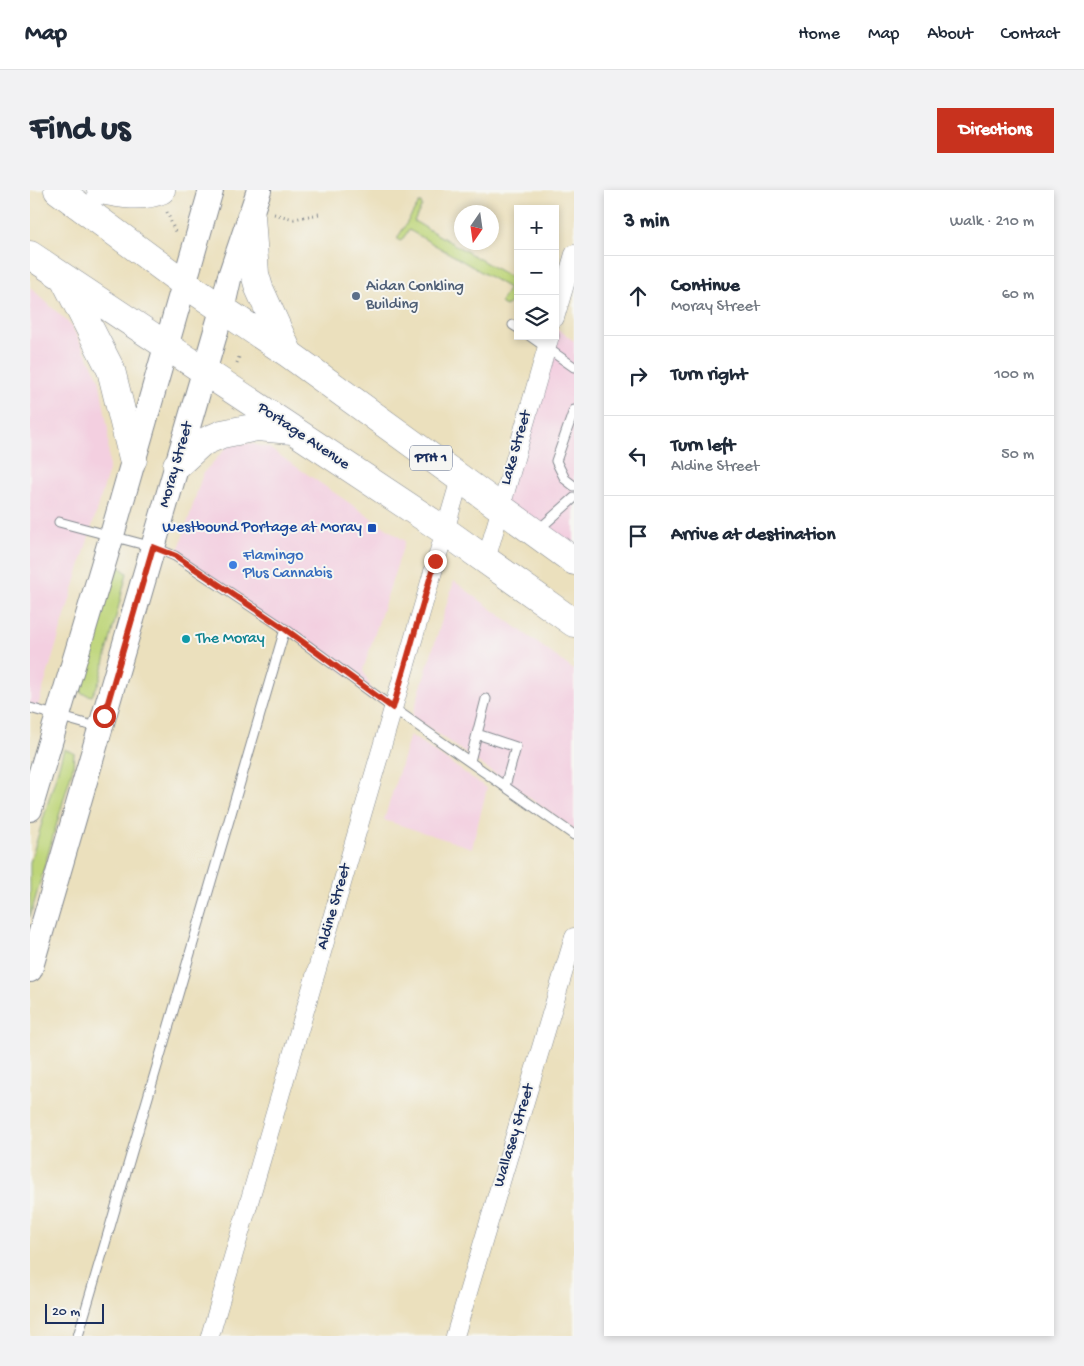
<!DOCTYPE html>
<meta charset="utf-8">
<style>
:root{--surface:#fff;--page:#f2f2f3;--text:#1f2937;--muted:#747a83;--line:#e0e1e3;--accent:#c8321e}
body{margin:0;font-family:"Gochi Hand",sans-serif;background:var(--page);color:var(--text)}
.controls{position:absolute;right:15px;top:15px;display:grid;overflow:hidden;border-radius:0px;box-shadow:0 2px 8px #0003}
.controls button{width:45px;height:45px;display:grid;place-items:center;padding:0;border:0;border-bottom:1px solid var(--line);background:var(--surface);color:var(--text);font:25px sans-serif}
.compass{position:absolute;left:424px;top:15px;width:45px;height:45px;border-radius:50%;background:var(--surface);box-shadow:0 2px 8px #0003;rotate:193deg}
.scale{position:absolute;left:15px;bottom:12px;width:59px;box-sizing:border-box;padding-left:5px;border:2px solid #1b2f5e;border-top:0;font-size:14px;line-height:18px;white-space:nowrap;color:#1b2f5e;-webkit-text-stroke:4px #f6f6f2;paint-order:stroke}
.stop{position:absolute;width:15px;height:15px;margin:-11px;border:4px solid #c8321e;border-radius:50%;background:#fff}
.stop.end{background:#c8321e;border-color:#fff;box-shadow:0 1px 5px #0008}
.list{margin:0;padding:0;list-style:none}
h2{display:flex;justify-content:space-between;align-items:center;height:65px;margin:0;padding:0 20px;font-size:21px}
h2 small{font-size:16px;font-weight:400;color:var(--muted)}
.list li{display:grid;grid-template-columns:32px 1fr auto;gap:15px;align-items:center;box-sizing:border-box;height:80px;padding:0 20px;border-top:1px solid var(--line)}
.list b{display:block;font-size:19px;white-space:nowrap}
.list p{margin:0;font-size:16px;white-space:nowrap;color:var(--muted)}
.list em{font-size:16px;font-style:normal;color:var(--muted)}
.icon{flex:none;width:28px;height:28px;fill:none;stroke:currentColor;stroke-width:2;stroke-linecap:round;stroke-linejoin:round}
.map{position:relative;flex:none;width:544px;height:1146px;overflow:hidden;border-radius:0px}
header{display:flex;align-items:center;gap:30px;box-sizing:border-box;height:70px;padding:0 25px;background:var(--surface);border-bottom:1px solid var(--line)}
header strong{font-size:24px}
nav{display:flex;gap:28px;margin-inline-start:auto;font-size:18px}
.intro{display:flex;align-items:center;justify-content:space-between;box-sizing:border-box;height:120px;padding:0 30px}
h1{margin:0;font-size:35px}
.button{padding:12px 22px;border-radius:0px;background:var(--accent);color:#fff;font-size:18px;font-weight:700}
main{display:flex;gap:30px;padding:0 30px}
aside{flex:1;background:var(--surface);border-radius:0px;box-shadow:0 2px 8px #0003}
.map>svg:first-child{display:block}
.built{fill:#f3cfe0}
.green{fill:#bed579;stroke:#6c826c}
.lines{fill:none;stroke-linecap:round;stroke-linejoin:round}
.lane-casing{stroke:#83888e;stroke-width:11}
.street-casing{stroke:#83888e;stroke-width:19}
.secondary-casing{stroke:#83888e;stroke-width:26}
.highway-casing{stroke:#83888e;stroke-width:29}
.path{stroke:#83888e;stroke-width:3;stroke-dasharray:1 4;stroke-linecap:butt}
.lane{stroke:#fff;stroke-width:9}
.street{stroke:#fff;stroke-width:18}
.secondary{stroke:#fff;stroke-width:24}
.highway{stroke:#fff;stroke-width:28}
.route{stroke:#c8321e;stroke-width:6}
.service-dot{fill:#5c6f8a;stroke:#f6f6f2;stroke-width:2}
.transit-dot{fill:#1a4fb4;stroke:#f6f6f2;stroke-width:2}
.shop-dot{fill:#3f7fe0;stroke:#f6f6f2;stroke-width:2}
.culture-dot{fill:#0f9aa8;stroke:#f6f6f2;stroke-width:2}
.labels{text-anchor:middle;dominant-baseline:central;stroke-width:4;stroke-linejoin:round;paint-order:stroke}
.shield{fill:#f6f6f2;stroke:#5d6b8a;stroke-width:1}
.shield-label{font-size:15px;font-weight:bold;fill:#1b2f5e}
.service-label{font-size:16px;fill:#4e5e75;stroke:#f6f6f2;text-anchor:start}
.street-label{font-size:16px;fill:#1b2f5e;stroke:#f6f6f2}
.transit-label{font-size:16px;fill:#164399;stroke:#f6f6f2;text-anchor:end}
.shop-label{font-size:16px;fill:#366cbe;stroke:#f6f6f2;text-anchor:start}
.culture-label{font-size:16px;fill:#0d838f;stroke:#f6f6f2;text-anchor:start}
</style>
<header>
<strong>Map</strong>
<nav><a>Home</a><a>Map</a><a>About</a><a>Contact</a></nav>
</header>
<div class="intro"><h1>Find us</h1><a class="button">Directions</a></div>
<main>
<div class="map">
<svg width="544" height="1146" viewBox="0 0 544 1146">
<rect width="100%" height="100%" fill="#f6f6f2"/>
<filter id="ink" filterUnits="userSpaceOnUse"><feTurbulence type="fractalNoise" baseFrequency=".02" numOctaves="2"/><feDisplacementMap in="SourceGraphic" scale="10" xChannelSelector="R" yChannelSelector="G"/><feConvolveMatrix kernelMatrix="1 2 1 2 8 2 1 2 1" color-interpolation-filters="sRGB"/></filter>
<filter id="wash" filterUnits="userSpaceOnUse"><feTurbulence type="fractalNoise" baseFrequency=".0096" numOctaves="4" result="noise"/><feDisplacementMap in="SourceGraphic" scale="20" xChannelSelector="R" yChannelSelector="G"/><feGaussianBlur stdDeviation="1.12" result="paint"/><feColorMatrix in="noise" values="0 0 0 0 0 0 0 0 0 0 0 0 0 0 0 0 0 1.4 0 .05"/><feComposite in="paint" operator="in"/></filter>
<g filter="url(#wash)">
<rect width="100%" height="100%" fill="#ebe0bd"/>
<path class="built" d="M0,97L41,135L69,188L78,239L79,280L7,519L0,517Z
M525,137L544,151V371L470,317L525,146Z
M219,253L239,258L375,351L333,480L343,503L147,365L173,283L199,255Z
M424,391L544,480V639L382,526Z
M380,545L457,598L442,658L354,630Z"/>
<path class="green" d="M389,13H391L392,16L384,31L482,88L488,80V92L481,112L476,116L470,113L479,98L379,40L371,51L368,50V47Z
M86,374L97,383L70,490L62,506L51,503L52,493Z
M34,559L44,563L43,577L0,727V673Z"/>
</g>
<g filter="url(#ink)">
<g class="lines">
<defs>
<path id="lane" d="M483,135L488,138
M500,146L544,177
M544,220L526,271L535,289L544,296
M29,332L123,357L145,366L255,439L363,518L544,645
M507,341L544,308
M0,518L70,538
M447,544L486,557L475,596
M440,571L456,509
M48,1146L255,439"/>
<path id="street" d="M525,128L544,64
M456,370L520,146
M180,1146L430,289
M425,1146L544,747"/>
<path id="secondary" d="M0,619L82,345L181,0
M0,780L192,120L199,89L229,0"/>
<path id="highway" d="M28,0L155,94L259,164L544,371
M71,0C90,4 112,8 131,0
M221,26L225,84L229,98L259,164
M0,65L415,341L544,433
M34,88L81,180L103,269
M147,275L171,253L192,244L227,237L262,240"/>
</defs>
<use href="#lane" class="lane-casing"/>
<use href="#street" class="street-casing"/>
<use href="#secondary" class="secondary-casing"/>
<use href="#highway" class="highway-casing"/>
<path class="path" d="M137,22L146,44
M244,24L264,29L289,24
M207,173L209,167"/>
<use href="#lane" class="lane"/>
<use href="#street" class="street"/>
<use href="#secondary" class="secondary"/>
<use href="#highway" class="highway"/>
</g>
</g>
<g class="lines" filter="url(#ink)">
<path class="route" d="M74,526L123,357L146,366L255,439L363,518L405,371"/>
</g>
<circle class="service-dot" cx="326" cy="106" r="5"/>
<rect class="transit-dot" x="337" y="333" width="10" height="10" rx="2.5"/>
<circle class="shop-dot" cx="203" cy="375" r="5"/>
<circle class="culture-dot" cx="156" cy="449" r="5"/>
<g class="labels">
<rect class="shield" x="380" y="255.5" width="42" height="25" rx="4"/>
<g class="shield-label">
<text x="401" y="268">PTH 1</text>
</g>
<g class="service-label">
<text x="336" y="97">Aidan Conkling<tspan x="336" dy="18">Building</tspan></text>
</g>
<g class="street-label">
<text transform="translate(273 247) rotate(34)">Portage Avenue</text>
<text transform="translate(487 258) rotate(-74)">Lake Street</text>
<text transform="translate(147 275) rotate(-74)">Moray Street</text>
<text transform="translate(305 717) rotate(-74)">Aldine Street</text>
<text transform="translate(485 946) rotate(-73)">Wallasey Street</text>
</g>
<g class="transit-label">
<text x="332" y="338">Westbound Portage at Moray</text>
</g>
<g class="shop-label">
<text x="213" y="366">Flamingo<tspan x="213" dy="18">Plus Cannabis</tspan></text>
</g>
<g class="culture-label">
<text x="166" y="449">The Moray</text>
</g>
</g>
</svg>
<div class="controls">
<button>+</button>
<button>−</button>
<button><svg class="icon" aria-label="layers" viewBox="0 0 24 24"><path d="M12 4l9 5-9 5-9-5zM3 14l9 5 9-5"/></svg></button>
</div>
<svg class="compass" viewBox="-18 -18 36 36"><path d="M0-13l5 13h-10z" fill="#e53935"/><path d="M0 13l5-13h-10z" fill="#747a83"/></svg>
<div class="scale">20 m</div>
<div class="stop" style="left:74px;top:526px"></div>
<div class="stop end" style="left:405px;top:371px"></div>
</div>
<aside>
<h2>3 min<small>Walk · 210 m</small></h2>
<ul class="list">
<li><svg class="icon" aria-label="ahead" viewBox="0 0 24 24"><path d="M12 20V5M6 11l6-6 6 6"/></svg><div><b>Continue</b><p>Moray Street</p></div><em>60 m</em></li>
<li><svg class="icon" aria-label="right" viewBox="0 0 24 24"><path d="M7 20v-9h11M14 6l5 5-5 5"/></svg><div><b>Turn right</b></div><em>100 m</em></li>
<li><svg class="icon" aria-label="left" viewBox="0 0 24 24"><path d="M17 20v-9H6M10 6l-5 5 5 5"/></svg><div><b>Turn left</b><p>Aldine Street</p></div><em>50 m</em></li>
<li><svg class="icon" aria-label="arrive" viewBox="0 0 24 24"><path d="M6 21V4h12l-3 4 3 4H6"/></svg><div><b>Arrive at destination</b></div></li>
</ul>
</aside>
</main>
